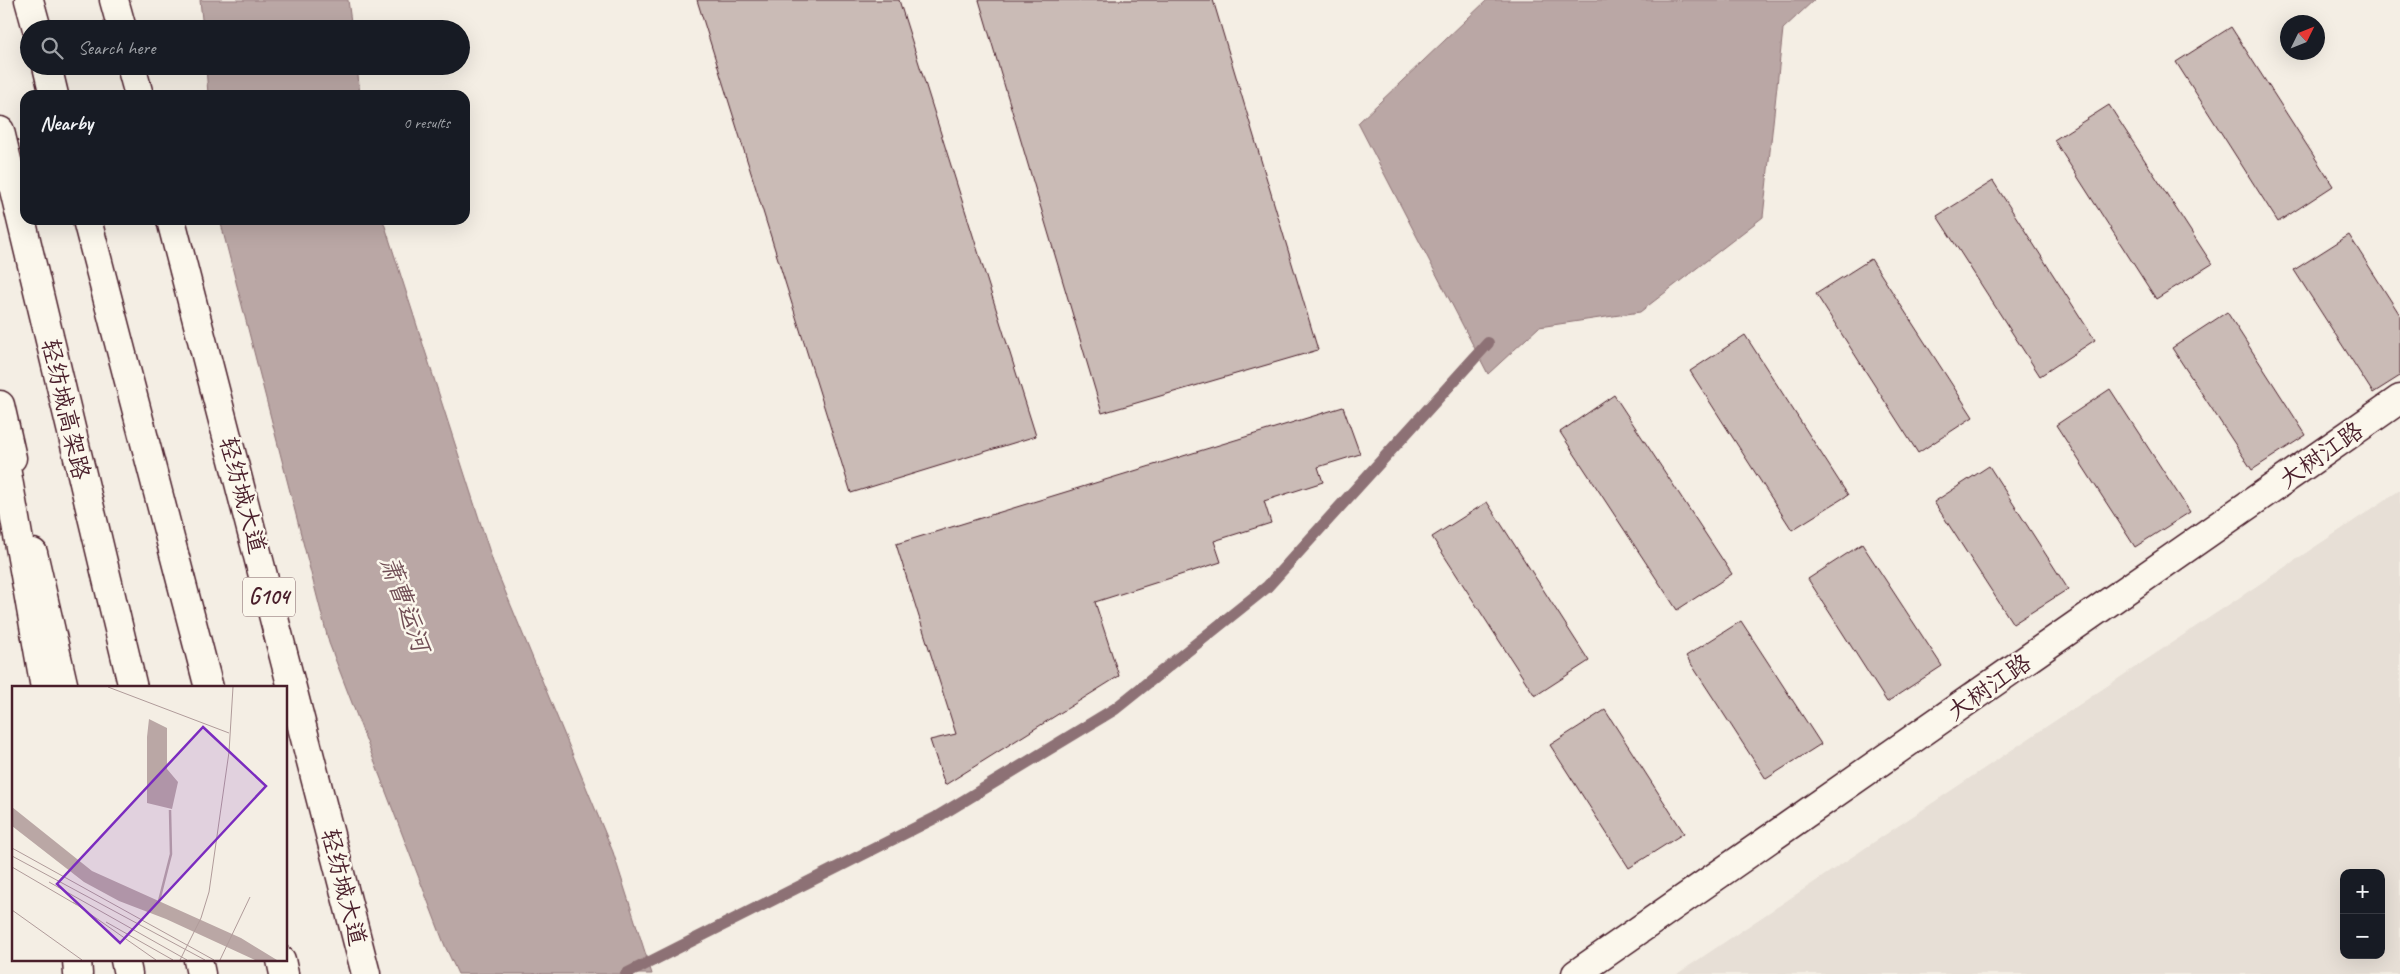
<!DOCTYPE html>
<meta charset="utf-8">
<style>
:root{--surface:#171b24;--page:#242831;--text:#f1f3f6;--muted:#9ea1a6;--line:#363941}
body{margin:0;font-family:Caveat,"LXGW WenKai TC",sans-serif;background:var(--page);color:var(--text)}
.controls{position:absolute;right:15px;bottom:15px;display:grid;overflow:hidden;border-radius:10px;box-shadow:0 5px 20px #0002}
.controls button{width:45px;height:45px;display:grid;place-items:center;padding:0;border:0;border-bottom:1px solid var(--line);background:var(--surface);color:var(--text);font:25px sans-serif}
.compass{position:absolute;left:2280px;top:15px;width:45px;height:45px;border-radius:50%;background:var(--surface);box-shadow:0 5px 20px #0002;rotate:47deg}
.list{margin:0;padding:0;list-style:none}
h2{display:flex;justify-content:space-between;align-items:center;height:65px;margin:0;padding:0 20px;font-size:21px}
h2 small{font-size:16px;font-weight:400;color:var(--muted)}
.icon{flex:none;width:28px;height:28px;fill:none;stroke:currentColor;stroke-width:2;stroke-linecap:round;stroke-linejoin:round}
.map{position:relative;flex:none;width:2400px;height:974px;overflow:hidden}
.search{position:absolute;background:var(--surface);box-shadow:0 5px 20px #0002;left:20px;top:20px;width:450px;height:55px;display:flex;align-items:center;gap:12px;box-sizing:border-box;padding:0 18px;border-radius:28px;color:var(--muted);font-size:19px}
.panel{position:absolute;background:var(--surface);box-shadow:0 5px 20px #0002;left:20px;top:90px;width:450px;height:135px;border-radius:15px}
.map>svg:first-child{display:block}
.built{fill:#e7dfd6;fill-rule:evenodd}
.water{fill:#baa7a5;stroke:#8d7174}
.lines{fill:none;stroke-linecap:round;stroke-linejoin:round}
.stream{stroke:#8d7174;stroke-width:12}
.building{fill:#cabbb6;stroke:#4a1f2b}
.minor-casing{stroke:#4a1f2b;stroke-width:31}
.primary-casing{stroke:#4a1f2b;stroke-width:31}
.trunk-casing{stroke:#4a1f2b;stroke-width:31}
.minor{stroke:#fbf7ec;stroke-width:28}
.primary{stroke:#fbf7ec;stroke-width:28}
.trunk{stroke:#fbf7ec;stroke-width:28}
.labels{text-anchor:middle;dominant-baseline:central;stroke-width:5;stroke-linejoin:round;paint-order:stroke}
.shield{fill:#fbf7ec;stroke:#7f6065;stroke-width:1}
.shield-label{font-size:22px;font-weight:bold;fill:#4a1f2b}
.street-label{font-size:24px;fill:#4a1f2b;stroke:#fbf7ec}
.water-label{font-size:25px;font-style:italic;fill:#714f56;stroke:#fbf7ec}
.inset-river{fill:none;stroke:#baa7a5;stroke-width:2.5}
.inset-road{fill:none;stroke:#b09b9a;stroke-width:1}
.view{fill:#7b2cbf;fill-opacity:0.15;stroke:#7b2cbf;stroke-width:2.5}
.inset-edge{fill:none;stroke:#4a1f2b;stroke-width:2.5}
</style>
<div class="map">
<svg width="2400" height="974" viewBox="0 0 2400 974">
<rect width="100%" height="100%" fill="#f4eee4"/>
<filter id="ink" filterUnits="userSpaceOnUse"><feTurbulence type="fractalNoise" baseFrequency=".02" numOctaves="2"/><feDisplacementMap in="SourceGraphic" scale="10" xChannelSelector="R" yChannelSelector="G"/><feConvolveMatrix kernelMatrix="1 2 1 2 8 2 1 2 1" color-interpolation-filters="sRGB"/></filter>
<g filter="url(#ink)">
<path class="built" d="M2400,490V974H1677ZM2344,873H2381V955H2344Z"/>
<path class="water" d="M200,0H348L352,29H203Z
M1487,0H1814L1783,29L1763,217L1640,312L1539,327L1488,374L1358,123Z
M206,66H357L360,95H208Z
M220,220H383L493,562L613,852L652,974H458L445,946L329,643Z"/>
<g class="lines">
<path class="stream" d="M626,974L937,817L1115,709L1267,587L1488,343"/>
</g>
<path class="building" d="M697,0H899L1036,436L851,493Z
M979,0H1213L1318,350L1102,413Z
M2231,27L2333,186L2278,222L2176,62Z
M2109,105L2212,264L2156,299L2054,140Z
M1993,181L2095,340L2040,376L1937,216Z
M2349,235L2400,315V376L2373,393L2294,270Z
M1871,259L1973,417L1918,453L1816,294Z
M2227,312L2306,435L2252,470L2172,348Z
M1745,335L1848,495L1792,530L1690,371Z
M2110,389L2190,512L2135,547L2056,425Z
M1614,395L1732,574L1677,610L1560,432Z
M1343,407L1360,454L1318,467L1323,482L1264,501L1271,523L1214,541L1221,562L1095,602L1119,676L945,785L930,740L956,734L896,544Z
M1989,466L2068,589L2013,624L1934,502Z
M1487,502L1589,661L1535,696L1432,537Z
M1862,544L1942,666L1887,702L1808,579Z
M1741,621L1821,744L1766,779L1686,656Z
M1605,710L1684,833L1629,868L1550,745Z"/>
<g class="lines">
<defs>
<path id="minor" d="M1576,974L2400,399"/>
<path id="primary" d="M114,0L122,29
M131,66L139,95
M171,220L366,974
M0,405L12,458
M33,553L64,688
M125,960L128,974"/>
<path id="trunk" d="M29,0L37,29
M47,66L54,95
M0,131L133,688
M87,220L209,688
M0,434L45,688
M77,960L78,974
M198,960L201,974
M281,960L284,974"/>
</defs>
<use href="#minor" class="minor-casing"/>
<use href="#primary" class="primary-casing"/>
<use href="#trunk" class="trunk-casing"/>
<use href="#minor" class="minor"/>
<use href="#primary" class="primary"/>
<use href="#trunk" class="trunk"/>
</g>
</g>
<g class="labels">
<rect class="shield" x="243" y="577.5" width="52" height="39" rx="4"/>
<g class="shield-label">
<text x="269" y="597">G104</text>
</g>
<g class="street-label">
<text transform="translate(66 409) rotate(77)">轻纺城高架路</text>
<text transform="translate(2321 455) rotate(-35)">大树江路</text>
<text transform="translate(243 495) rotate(75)">轻纺城大道</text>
<text transform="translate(1989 687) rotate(-35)">大树江路</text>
<text transform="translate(344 887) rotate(76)">轻纺城大道</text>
</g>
<g class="water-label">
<text transform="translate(405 604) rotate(70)">萧曹运河</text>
</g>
</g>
<g transform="translate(12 686)">
<rect width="275" height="275" fill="#f4eee4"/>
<path d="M137,33L155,42V83L166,96L160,123L135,117V51ZM0,121L80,185L229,252L265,274H243L154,233L107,215L72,196L0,140Z" fill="#baa7a5"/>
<path class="inset-river" d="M147,215L159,168L158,124"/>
<path class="inset-road" d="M96,1L217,47M0,162L202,274M0,170L193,274M0,181L65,219M37,196L175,274M61,216L144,274M0,224L70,274M94,236L161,274M168,274L189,232L197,206L217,66L221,1M208,274L238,211"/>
<path class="view" d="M191,41L254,100L108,257L45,198Z"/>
<rect width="275" height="275" class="inset-edge"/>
</g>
</svg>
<div class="controls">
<button>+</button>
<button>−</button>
</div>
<svg class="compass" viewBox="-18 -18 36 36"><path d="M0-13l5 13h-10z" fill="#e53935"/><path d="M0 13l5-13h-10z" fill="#9ea1a6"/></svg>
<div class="search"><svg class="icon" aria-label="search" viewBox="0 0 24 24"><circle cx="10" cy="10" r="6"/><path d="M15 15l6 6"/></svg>Search here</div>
<section class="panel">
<h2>Nearby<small>0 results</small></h2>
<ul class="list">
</ul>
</section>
</div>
